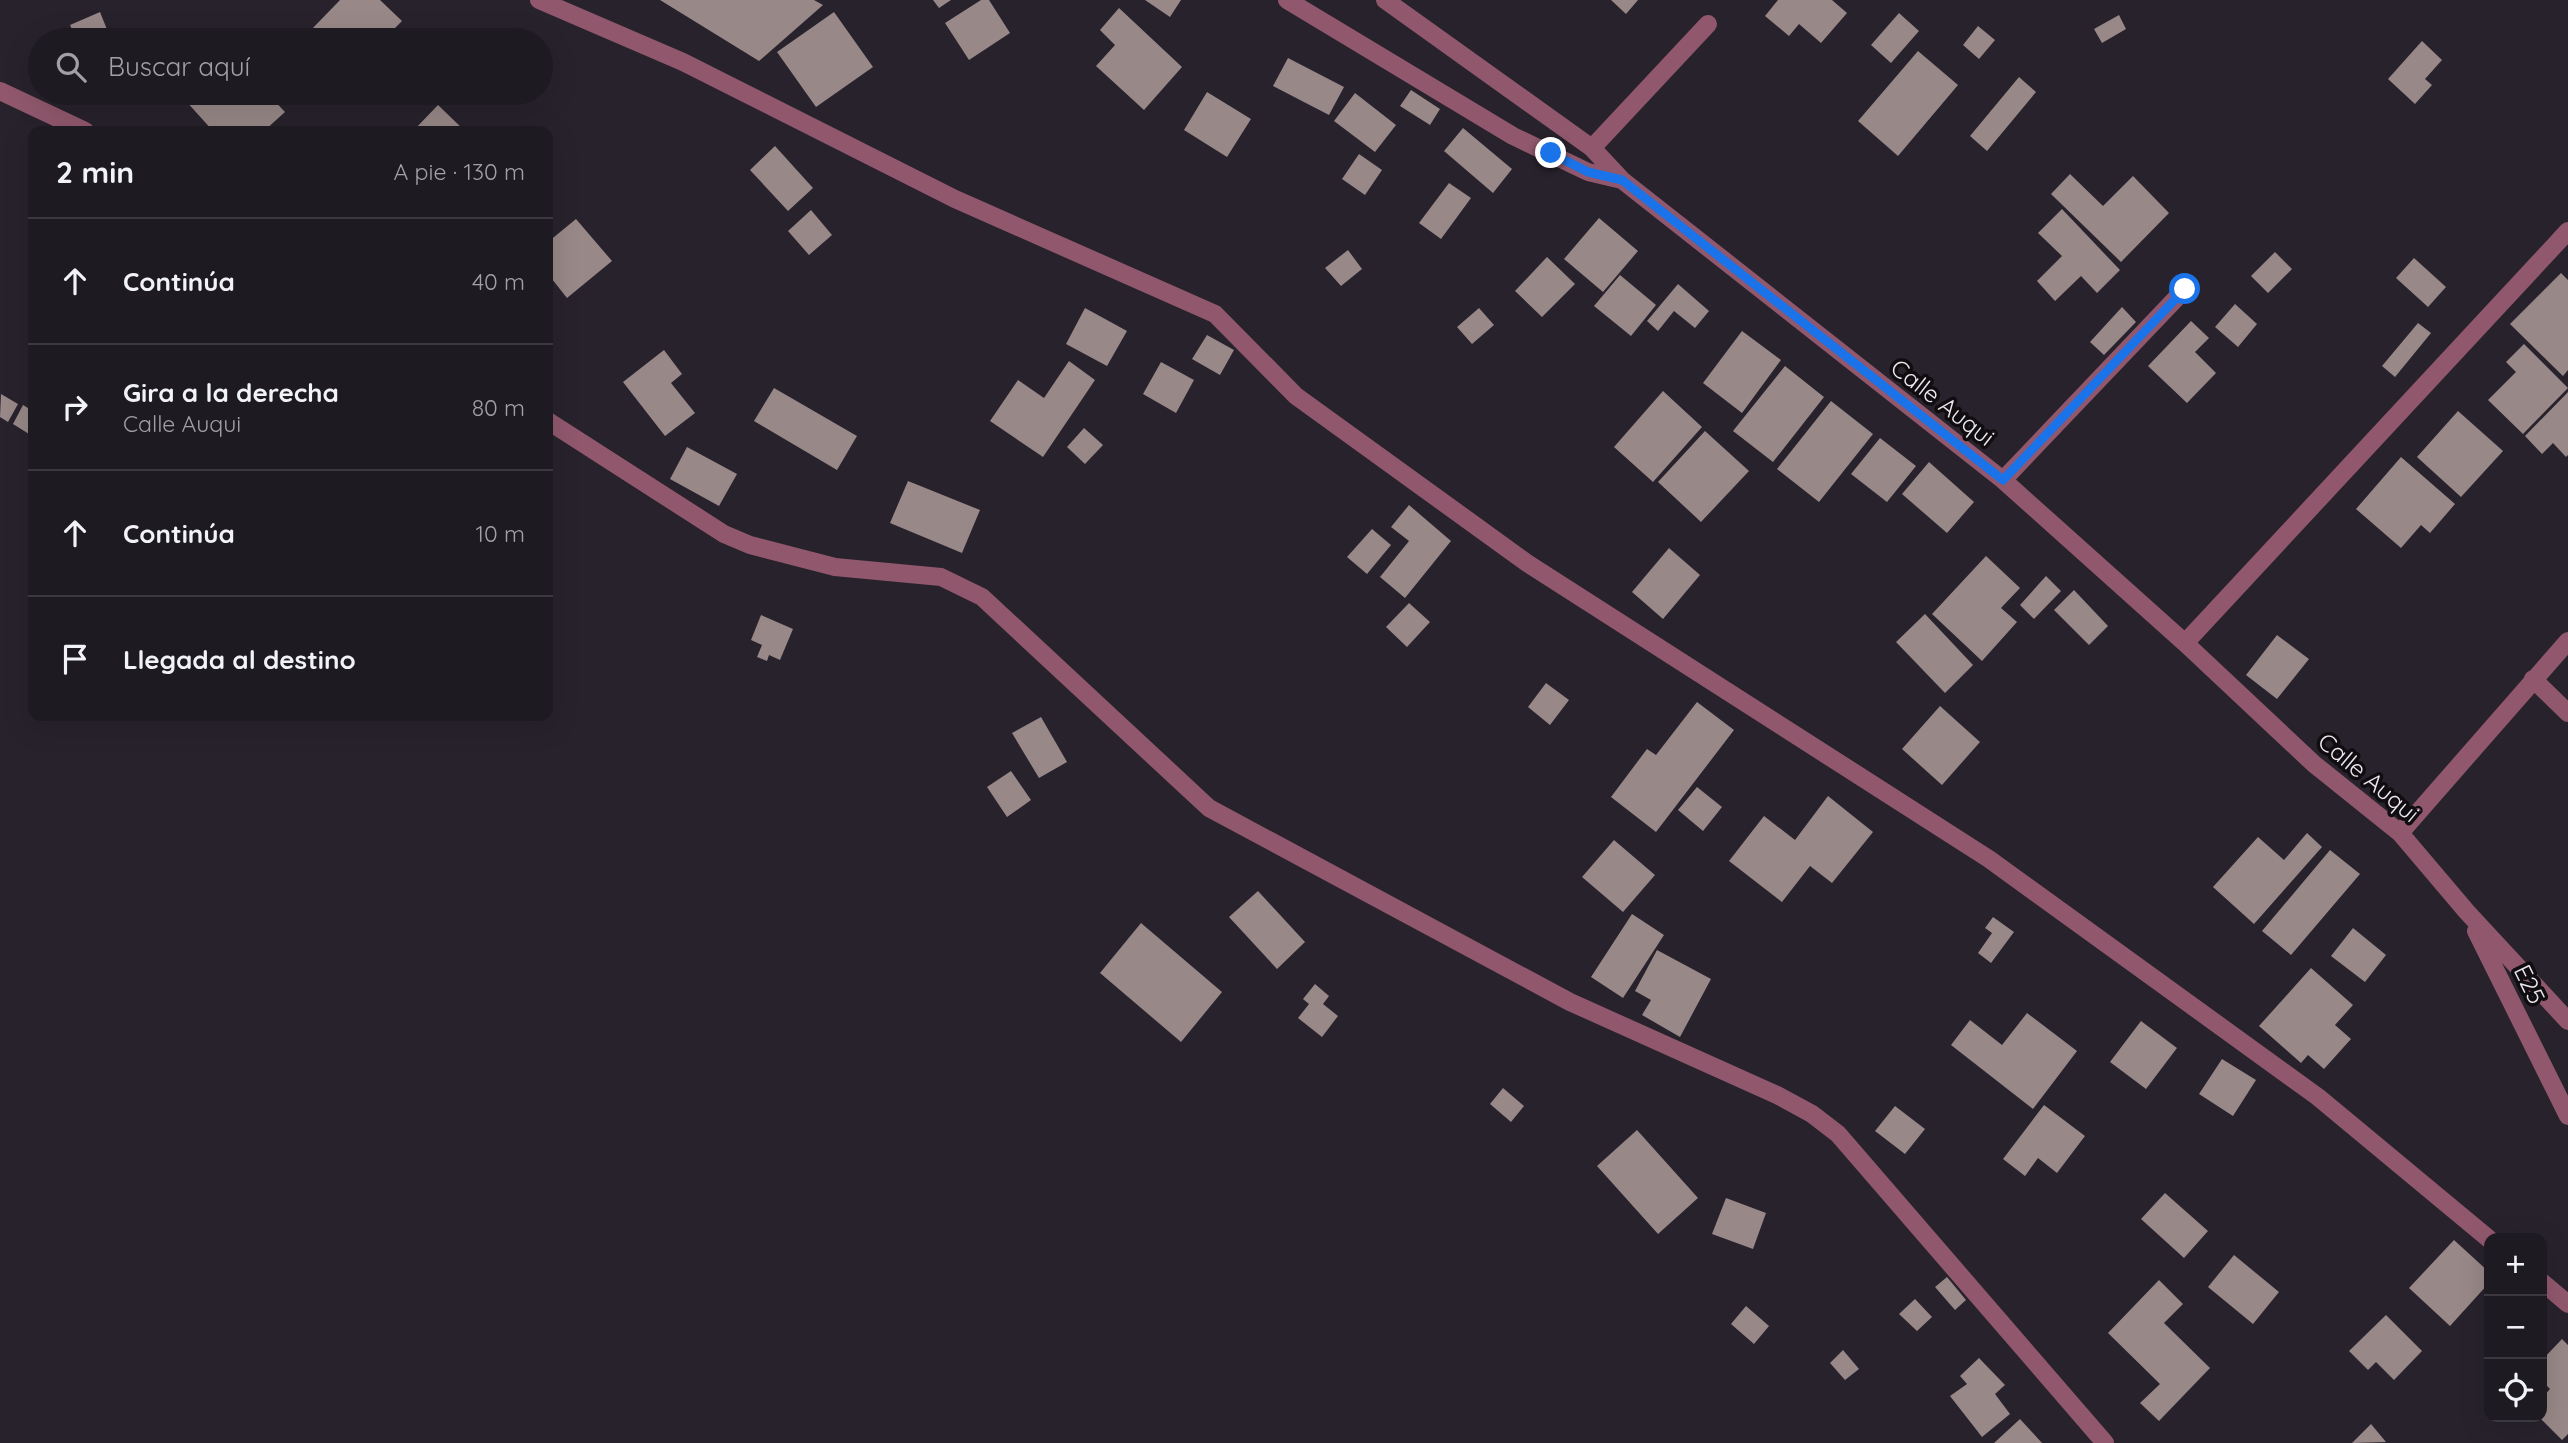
<!DOCTYPE html>
<html lang="es">
<meta charset="utf-8">
<style>
:root{--surface:#1e1a21;--page:#2b272e;--text:#f1f3f6;--muted:#a1a1a5;--line:#3c383f}
body{margin:0;font-family:Quicksand,sans-serif;background:var(--page);color:var(--text)}
.controls{position:absolute;right:21px;bottom:21px;display:grid;overflow:hidden;border-radius:14px;box-shadow:0 7px 28px #0002}
.controls button{width:63px;height:63px;display:grid;place-items:center;padding:0;border:0;border-bottom:2px solid var(--line);background:var(--surface);color:var(--text);font:35px sans-serif}
.stop{position:absolute;width:21px;height:21px;margin:-16px;border:5px solid #1a73e8;border-radius:50%;background:#fff}
.stop.end{background:#1a73e8;border-color:#fff;box-shadow:0 2px 7px #0008}
.list{margin:0;padding:0;list-style:none}
h2{display:flex;justify-content:space-between;align-items:center;height:91px;margin:0;padding:0 28px;font-size:30px}
h2 small{font-size:23px;font-weight:400;color:var(--muted)}
.list li{display:grid;grid-template-columns:46px 1fr auto;gap:21px;align-items:center;box-sizing:border-box;height:126px;padding:0 28px;border-top:2px solid var(--line)}
.list b{display:block;font-size:26px;white-space:nowrap}
.list p{margin:0;font-size:23px;white-space:nowrap;color:var(--muted)}
.list em{font-size:23px;font-style:normal;color:var(--muted)}
.icon{flex:none;width:38px;height:38px;fill:none;stroke:currentColor;stroke-width:2;stroke-linecap:round;stroke-linejoin:round}
.map{position:relative;flex:none;width:2568px;height:1443px;overflow:hidden}
.search{position:absolute;background:var(--surface);box-shadow:0 7px 28px #0002;left:28px;top:28px;width:525px;height:77px;display:flex;align-items:center;gap:18px;box-sizing:border-box;padding:0 24px;border-radius:38px;color:var(--muted);font-size:26px}
.panel{position:absolute;background:var(--surface);box-shadow:0 7px 28px #0002;left:28px;top:126px;width:525px;height:595px;border-radius:14px}
.map>svg:first-child{display:block}
.building{fill:#988888}
.lines{fill:none;stroke-linecap:round;stroke-linejoin:round}
.minor{stroke:#91586d;stroke-width:18}
.route{stroke:#1a73e8;stroke-width:9}
.labels{text-anchor:middle;dominant-baseline:central;stroke-width:7;stroke-linejoin:round;paint-order:stroke}
.street-label{font-size:24px;fill:#ece8ee;stroke:#100d11}
</style>
<div class="map">
<svg width="2568" height="1443" viewBox="0 0 2568 1443">
<rect width="100%" height="100%" fill="#28222c"/>
<path class="building" d="M340,0H380L402,21L383,40H320L310,31Z
M660,0H814L823,5L759,61Z
M933,0H951L939,8Z
M981,0H989L1010,33L969,60L945,23Z
M1145,0H1181L1170,17Z
M1611,0H1638L1626,14Z
M1778,0H1832L1847,13L1821,43L1799,24L1789,36L1765,16Z
M1119,8L1182,67L1144,110L1096,66L1115,45L1100,30Z
M100,12L110,37L102,40H77L70,25Z
M834,12L873,67L816,107L777,52Z
M1899,13L1919,31L1891,63L1871,45Z
M2119,15L2126,29L2102,43L2094,29Z
M1978,26L1995,40L1979,59L1963,45Z
M2422,41L2442,60L2425,79L2432,85L2415,104L2388,79Z
M1918,51L1958,85L1898,156L1858,121Z
M1288,58L1344,87L1329,115L1273,86Z
M2019,77L2036,92L1987,151L1970,136Z
M1411,90L1440,109L1430,125L1400,106Z
M1207,92L1251,119L1227,157L1184,130Z
M193,93H267L285,112L264,131H213L185,100Z
M1355,93L1396,125L1375,152L1334,121Z
M438,105L465,131H413Z
M1463,128L1512,169L1493,193L1444,151Z
M775,146L813,188L788,211L750,170Z
M1359,154L1382,170L1365,195L1342,179Z
M2070,174L2103,206L2133,176L2169,213L2121,262L2051,194Z
M1449,183L1471,198L1441,239L1419,223Z
M2062,209L2120,270L2097,293L2081,276L2055,301L2037,281L2062,256L2038,233Z
M811,210L832,235L809,255L788,231Z
M1599,218L1638,251L1603,292L1564,259Z
M576,219L612,261L567,298L548,274V242Z
M1348,250L1362,269L1341,286L1325,268Z
M2275,252L2292,269L2268,293L2251,276Z
M1547,257L1575,284L1542,317L1515,291Z
M2414,258L2446,287L2428,307L2396,278Z
M2561,273L2568,280V370L2563,376L2510,324Z
M1620,275L1656,305L1631,336L1594,306Z
M1678,284L1709,311L1695,328L1674,311L1658,331L1647,321Z
M2235,304L2257,324L2238,347L2215,327Z
M2122,307L2136,322L2104,355L2090,342Z
M1085,308L1127,331L1107,366L1066,344Z
M1479,308L1494,325L1472,344L1457,327Z
M2191,321L2209,338L2195,352L2216,373L2187,403L2148,366Z
M2418,323L2431,333L2395,377L2382,366Z
M1742,331L1781,360L1742,413L1703,383Z
M1207,335L1234,350L1220,375L1192,359Z
M2524,344L2568,388L2523,434L2488,400L2516,372L2506,362Z
M664,350L682,374L671,383L695,413L665,436L623,382Z
M1069,361L1095,380L1043,457L990,421L1018,380L1044,398Z
M1161,362L1194,380L1176,413L1143,394Z
M1785,366L1824,397L1773,462L1733,431Z
M774,388L857,436L837,470L754,421Z
M1663,391L1702,427L1653,482L1614,447Z
M2568,392V455L2566,457L2553,443L2542,454L2525,436Z
M1,394L18,404L8,422L0,417Z
M1831,401L1873,434L1819,502L1777,469Z
M23,405L33,411V427L29,434L13,424Z
M2458,411L2503,451L2461,497L2417,457Z
M1084,428L1103,445L1085,464L1067,447Z
M1705,431L1749,471L1701,522L1658,482Z
M1880,438L1916,466L1887,502L1851,474Z
M687,447L737,474L719,506L670,479Z
M2401,457L2455,504L2430,533L2421,525L2401,548L2356,509Z
M1929,462L1974,502L1947,533L1902,494Z
M908,481L980,510L962,553L890,523Z
M1409,505L1451,541L1405,598L1380,577L1409,541L1391,527Z
M1372,529L1391,545L1367,574L1347,557Z
M1669,548L1700,575L1663,619L1632,592Z
M1986,556L2020,588L2001,608L2017,622L1982,661L1932,614Z
M2046,576L2061,591L2034,619L2020,605Z
M2074,590L2108,626L2089,645L2054,610Z
M1409,603L1430,622L1407,647L1386,627Z
M1925,614L1973,665L1945,693L1896,642Z
M761,615L793,629L780,660L769,655L767,661L757,657L762,645L751,640Z
M2277,635L2309,659L2277,699L2246,675Z
M1546,683L1569,700L1550,725L1528,707Z
M1697,702L1734,730L1656,832L1611,797L1647,749L1656,755Z
M1940,706L1980,742L1942,785L1902,749Z
M1041,717L1067,762L1039,778L1012,733Z
M1011,771L1031,800L1007,817L987,787Z
M1697,787L1722,807L1703,831L1678,810Z
M1828,796L1873,832L1832,883L1810,866L1782,902L1729,861L1764,816L1795,840Z
M2307,833L2322,847L2254,924L2213,887L2258,837L2284,860Z
M1614,840L1655,875L1623,912L1582,877Z
M2330,850L2360,874L2291,955L2262,931Z
M1258,891L1305,942L1277,969L1229,917Z
M1632,914L1664,935L1623,998L1591,977Z
M1993,917L2014,932L1991,963L1978,953L1992,933L1985,928Z
M1141,923L1222,992L1181,1042L1100,973Z
M2353,928L2386,955L2365,982L2331,956Z
M1657,950L1711,979L1680,1037L1642,1015L1651,1000L1635,991Z
M2311,968L2353,1005L2335,1025L2351,1039L2324,1069L2308,1055L2301,1063L2259,1026Z
M1315,984L1329,996L1323,1004L1338,1016L1322,1037L1298,1018L1309,1004L1303,999Z
M2027,1013L2077,1051L2033,1109L1951,1045L1970,1020L2002,1045Z
M2141,1021L2177,1048L2146,1089L2110,1062Z
M2222,1059L2256,1080L2233,1116L2199,1094Z
M1503,1088L1524,1106L1511,1122L1490,1104Z
M2044,1105L2085,1136L2057,1173L2038,1158L2025,1176L2003,1159Z
M1895,1106L1925,1129L1905,1154L1875,1131Z
M1637,1130L1698,1198L1658,1234L1597,1166Z
M2165,1193L2208,1231L2184,1258L2141,1219Z
M1726,1198L1766,1213L1753,1249L1712,1234Z
M2454,1240L2489,1272V1283L2450,1326L2409,1288Z
M2234,1255L2279,1292L2253,1324L2208,1287Z
M1947,1277L1966,1300L1955,1310L1935,1287Z
M2159,1280L2183,1304L2164,1323L2210,1368L2159,1421L2140,1403L2160,1384L2108,1333Z
M1915,1299L1932,1317L1917,1331L1899,1314Z
M1746,1306L1769,1326L1754,1344L1731,1324Z
M2386,1315L2422,1351L2394,1380L2376,1362L2368,1370L2349,1351Z
M2562,1339L2568,1345V1434L2562,1440L2539,1417H2542V1398L2550,1389L2542,1381V1360Z
M1843,1350L1859,1369L1845,1380L1830,1363Z
M1979,1358L2005,1385L1995,1394L2010,1414L1982,1437L1950,1396L1967,1384L1960,1376Z
M2020,1419L2042,1443H1994Z
M2371,1424L2386,1442L2352,1443Z"/>
<g class="lines">
<path class="minor" d="M539,0L683,62L955,199L1215,314L1296,396L1527,563L1989,859L2318,1097L2489,1239
M1287,0L1513,136L1588,172L1622,180
M1385,0L1592,148L1622,180L2003,480L2185,643L2314,764L2400,833L2467,912L2568,1021
M0,91L85,131
M1592,148L1708,24
M548,421L724,534L750,545L835,567L941,577L982,597L1209,808L1570,1002L1777,1095L1812,1114L1838,1134L2105,1443
M2003,480L2185,289
M2185,643L2568,231
M2533,679L2568,713
M2400,833L2568,641
M2476,931L2568,1116
M2542,1282L2568,1304"/>
</g>
<g class="lines">
<path class="route" d="M1551,153L1588,172L1622,180L2003,480L2185,289"/>
</g>
<g class="labels">
<g class="street-label">
<text transform="translate(1943 402) rotate(38)">Calle Auqui</text>
<text transform="translate(2369 777) rotate(40)">Calle Auqui</text>
<text transform="translate(2530 984) rotate(64)">E25</text>
</g>
</g>
</svg>
<div class="controls">
<button>+</button>
<button>−</button>
<button><svg class="icon" aria-label="locate" viewBox="0 0 24 24"><circle cx="12" cy="12" r="6"/><path d="M12 2v4M12 18v4M2 12h4M18 12h4"/></svg></button>
</div>
<div class="stop" style="left:2185px;top:289px"></div>
<div class="stop end" style="left:1551px;top:153px"></div>
<div class="search"><svg class="icon" aria-label="search" viewBox="0 0 24 24"><circle cx="10" cy="10" r="6"/><path d="M15 15l6 6"/></svg>Buscar aquí</div>
<section class="panel">
<h2>2 min<small>A pie · 130 m</small></h2>
<ul class="list">
<li><svg class="icon" aria-label="ahead" viewBox="0 0 24 24"><path d="M12 20V5M6 11l6-6 6 6"/></svg><div><b>Continúa</b></div><em>40 m</em></li>
<li><svg class="icon" aria-label="right" viewBox="0 0 24 24"><path d="M7 20v-9h11M14 6l5 5-5 5"/></svg><div><b>Gira a la derecha</b><p>Calle Auqui</p></div><em>80 m</em></li>
<li><svg class="icon" aria-label="ahead" viewBox="0 0 24 24"><path d="M12 20V5M6 11l6-6 6 6"/></svg><div><b>Continúa</b></div><em>10 m</em></li>
<li><svg class="icon" aria-label="arrive" viewBox="0 0 24 24"><path d="M6 21V4h12l-3 4 3 4H6"/></svg><div><b>Llegada al destino</b></div></li>
</ul>
</section>
</div>
